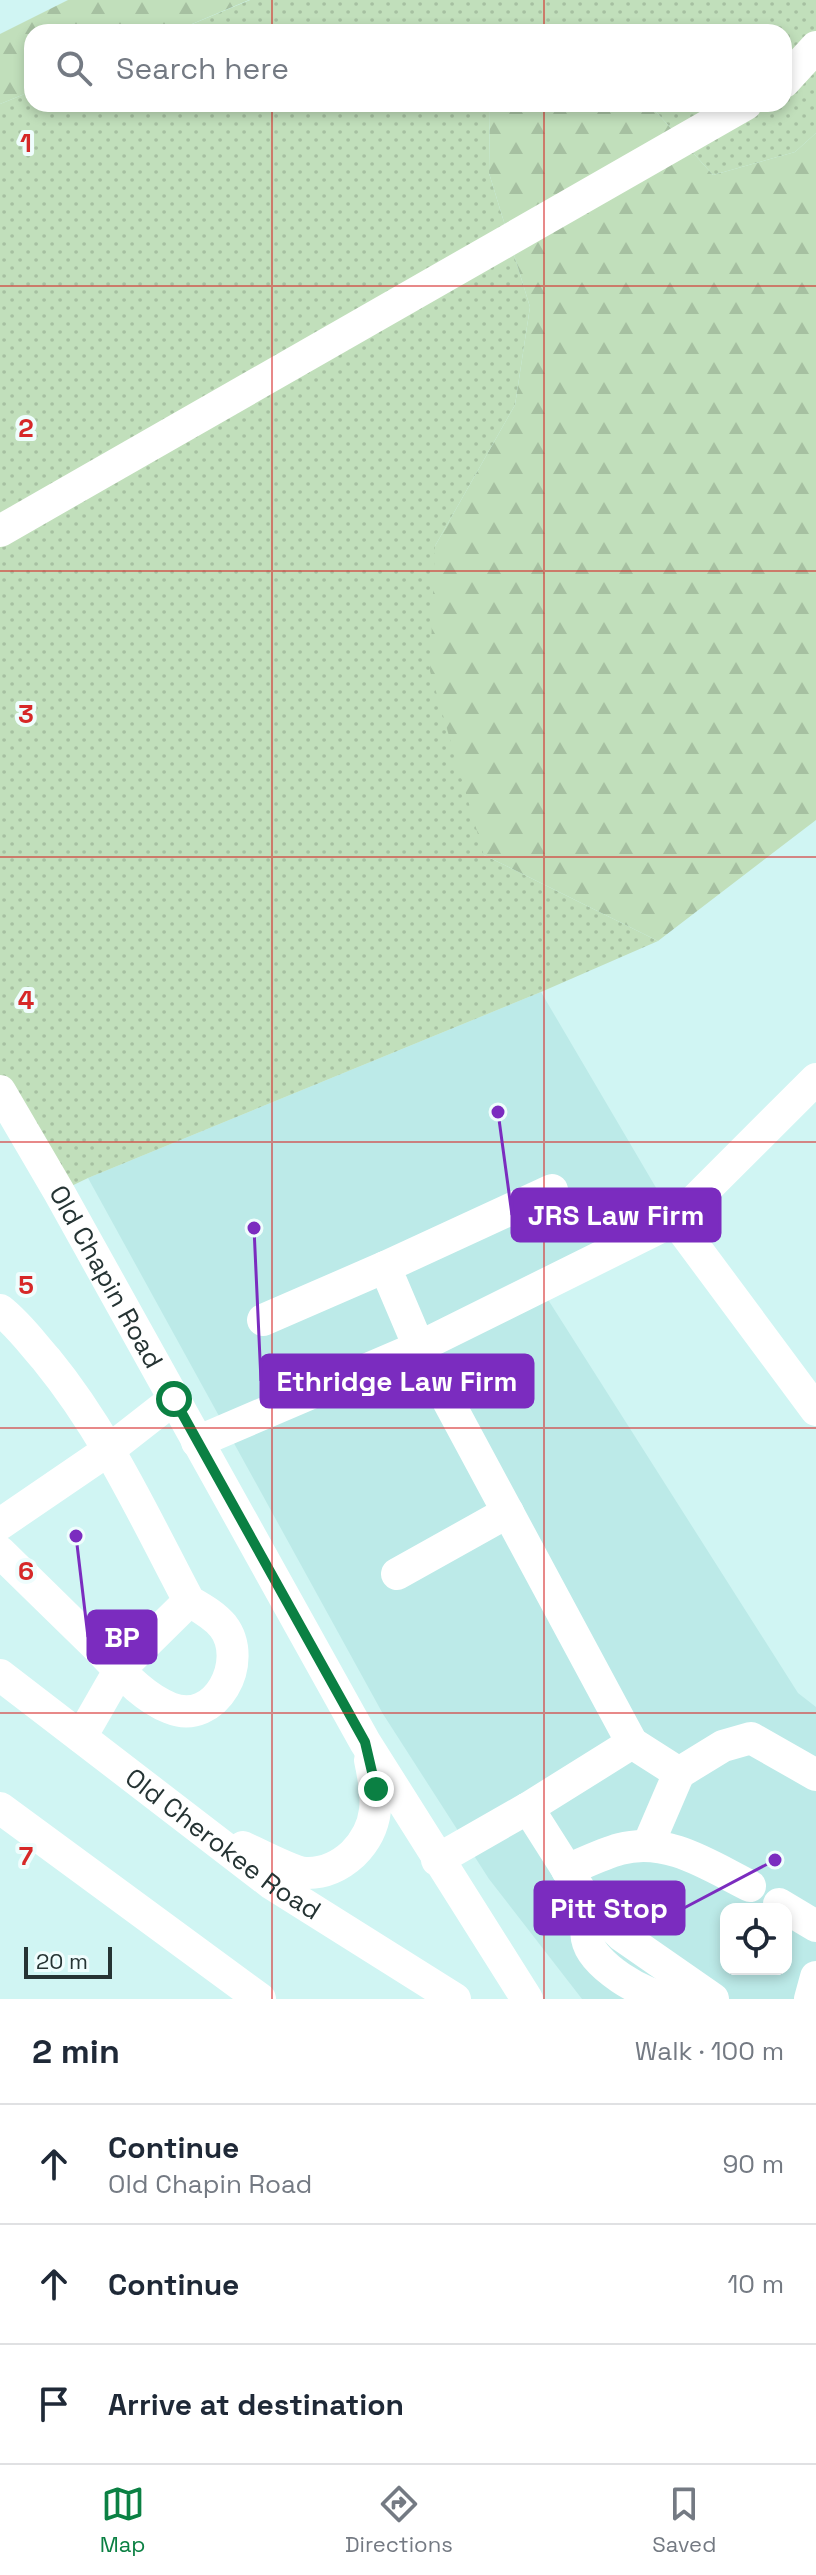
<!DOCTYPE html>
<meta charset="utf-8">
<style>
:root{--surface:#fff;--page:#f2f2f3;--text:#1f2937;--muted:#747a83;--line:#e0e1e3;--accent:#0b8043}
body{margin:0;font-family:"Space Grotesk",sans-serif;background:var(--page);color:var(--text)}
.controls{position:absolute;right:24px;bottom:24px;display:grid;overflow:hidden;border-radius:16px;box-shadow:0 4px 12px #0003}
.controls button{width:72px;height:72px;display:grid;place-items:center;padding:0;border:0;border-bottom:2px solid var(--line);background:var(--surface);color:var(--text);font:40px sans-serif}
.scale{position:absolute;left:24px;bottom:20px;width:88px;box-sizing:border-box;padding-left:8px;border:4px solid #253333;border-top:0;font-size:22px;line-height:28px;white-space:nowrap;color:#253333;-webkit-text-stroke:6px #effdfd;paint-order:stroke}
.stop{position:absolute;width:24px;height:24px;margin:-18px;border:6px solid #0b8043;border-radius:50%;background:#fff}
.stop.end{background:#0b8043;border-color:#fff;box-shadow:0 2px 8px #0008}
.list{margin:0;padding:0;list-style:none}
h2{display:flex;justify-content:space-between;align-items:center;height:104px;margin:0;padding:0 32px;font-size:34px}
h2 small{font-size:26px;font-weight:400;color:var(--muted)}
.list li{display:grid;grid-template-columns:52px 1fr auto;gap:24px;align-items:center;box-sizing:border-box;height:120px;padding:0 32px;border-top:2px solid var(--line)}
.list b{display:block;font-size:30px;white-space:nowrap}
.list p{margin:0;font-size:26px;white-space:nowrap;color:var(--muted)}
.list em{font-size:26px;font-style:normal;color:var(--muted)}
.icon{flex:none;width:44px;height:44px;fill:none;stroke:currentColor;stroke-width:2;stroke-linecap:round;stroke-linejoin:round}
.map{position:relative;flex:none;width:816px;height:1999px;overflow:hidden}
.search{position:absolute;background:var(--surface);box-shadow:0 4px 12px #0003;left:24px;right:24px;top:24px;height:88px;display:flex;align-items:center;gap:20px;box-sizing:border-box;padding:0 28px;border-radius:24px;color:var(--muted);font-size:30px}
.sheet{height:464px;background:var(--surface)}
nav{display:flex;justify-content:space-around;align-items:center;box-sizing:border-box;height:112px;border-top:2px solid var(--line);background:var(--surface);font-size:22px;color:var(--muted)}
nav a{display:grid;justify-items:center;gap:4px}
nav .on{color:var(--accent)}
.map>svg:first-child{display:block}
.built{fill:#bceae8;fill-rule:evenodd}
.grass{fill:url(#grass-dots)}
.forest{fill:url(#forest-firs)}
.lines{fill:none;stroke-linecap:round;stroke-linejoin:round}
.minor{stroke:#fff;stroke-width:32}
.route{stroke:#0b8043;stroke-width:10}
.grid{fill:none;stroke:#d62828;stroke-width:2;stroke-opacity:0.55}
.labels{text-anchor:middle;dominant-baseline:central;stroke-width:8;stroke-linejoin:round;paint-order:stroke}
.street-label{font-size:26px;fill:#253333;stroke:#effdfd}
.grid-label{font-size:26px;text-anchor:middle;font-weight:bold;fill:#d62828;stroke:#effdfd;stroke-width:8;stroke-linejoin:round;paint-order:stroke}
.leader{fill:none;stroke:#7b2cbf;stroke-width:3}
.callout-dot{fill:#7b2cbf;stroke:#effdfd;stroke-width:3}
.callout{fill:#7b2cbf;stroke:#7b2cbf;stroke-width:3}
.callout-label{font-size:28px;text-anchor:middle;font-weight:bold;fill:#fff}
</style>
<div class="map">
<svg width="816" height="1999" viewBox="0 0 816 1999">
<defs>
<pattern id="grass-dots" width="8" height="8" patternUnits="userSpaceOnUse" patternTransform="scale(2)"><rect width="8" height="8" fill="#c1dfbb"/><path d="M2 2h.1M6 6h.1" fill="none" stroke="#a6c0a1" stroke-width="1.8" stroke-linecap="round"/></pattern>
<pattern id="forest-firs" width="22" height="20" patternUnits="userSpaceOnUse" patternTransform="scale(2)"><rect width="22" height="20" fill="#c1dfbb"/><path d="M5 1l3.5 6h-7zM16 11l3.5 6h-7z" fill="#a6c0a1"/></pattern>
</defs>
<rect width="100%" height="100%" fill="#d0f5f3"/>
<path class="built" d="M541,992L675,1220L540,1287L798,1693L816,1707V1999H582L489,1879L383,1714L88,1178ZM726,1909H786V1969H726Z"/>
<path class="grass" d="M250,0H816V133L795,152L713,175L649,104H784V32H173Z
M32,91V104H490L489,173L530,307L515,405L435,546L484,855L658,941L541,992L88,1178L59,1192L0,1091V104Z"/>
<path class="forest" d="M68,0H249L173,32H32V91L0,104V34Z
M490,104H649L713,175L795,152L816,133V820L658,941L484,855L430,671L435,546L515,405L530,307L489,173Z"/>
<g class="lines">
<g class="minor">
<path d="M784,82L816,47"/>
<path d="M0,531L746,104"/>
<path id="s1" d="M0,1091L59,1192L365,1742L527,1999"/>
<path d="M675,1220L816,1410"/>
<path d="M0,1310C18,1324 31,1342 46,1359C106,1432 145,1518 189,1601C201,1608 214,1615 223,1626C250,1661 216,1727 170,1708C140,1696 118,1668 96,1646C64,1615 32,1583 0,1552"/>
<path d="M263,1320L385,1267"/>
<path d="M197,1442L419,1347L675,1220L816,1079"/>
<path d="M0,1524L110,1449L174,1399"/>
<path d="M397,1574L508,1512"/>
<path id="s2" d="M0,1675L272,1884L455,1999"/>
<path d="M81,1737L120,1669L189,1601"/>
<path d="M632,1743L679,1773L723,1746L751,1738L816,1775"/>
<path d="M0,1808L260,1999"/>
<path d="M528,1808L587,1901L621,1935L713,1999"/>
<path d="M648,1845L679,1773"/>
<path d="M243,1847C256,1853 296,1874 308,1873C325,1873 341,1865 353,1854C381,1826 378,1797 370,1760"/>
<path d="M437,1860L528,1808L632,1743L419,1347L385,1267L552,1190"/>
<path d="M567,1870C584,1863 602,1854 620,1849C667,1836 710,1866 750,1886"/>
<path d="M587,1901C587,1913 585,1927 587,1939C592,1965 644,1997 670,1998C681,1998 690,1995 700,1991"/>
<path d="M779,1904L816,1926"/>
<path d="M810,1999L816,1977"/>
</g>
</g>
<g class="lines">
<path class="route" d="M174,1399L365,1742L376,1789"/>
</g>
<path class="grid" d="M272,0V32M544,0V32M272,104V1999M544,104V1999M0,286H816M0,571H816M0,857H816M0,1142H816M0,1428H816M0,1713H816"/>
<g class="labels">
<g class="street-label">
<text stroke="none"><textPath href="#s1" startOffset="214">Old Chapin Road</textPath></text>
<text stroke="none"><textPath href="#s2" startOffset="280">Old Cherokee Road</textPath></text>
</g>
</g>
<g class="grid-label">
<text x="26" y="152">1</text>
<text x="26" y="437">2</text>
<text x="26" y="723">3</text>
<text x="26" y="1009">4</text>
<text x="26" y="1294">5</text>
<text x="26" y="1580">6</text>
<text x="26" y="1865">7</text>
</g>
<path class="leader" d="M498 1112L512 1215M254 1228L261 1381M76 1536L88 1637M775 1860L684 1908"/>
<g class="callout-dot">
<circle cx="498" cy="1112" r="8"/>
<circle cx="254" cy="1228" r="8"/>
<circle cx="76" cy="1536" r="8"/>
<circle cx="775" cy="1860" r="8"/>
</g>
<g class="callout">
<rect x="512" y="1189" width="208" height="52" rx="8"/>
<rect x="261" y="1355" width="272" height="52" rx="8"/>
<rect x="88" y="1611" width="68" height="52" rx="8"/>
<rect x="535" y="1882" width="149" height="52" rx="8"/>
</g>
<g class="callout-label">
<text x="616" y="1225">JRS Law Firm</text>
<text x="397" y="1391">Ethridge Law Firm</text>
<text x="122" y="1647">BP</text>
<text x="609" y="1918">Pitt Stop</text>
</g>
</svg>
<div class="controls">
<button><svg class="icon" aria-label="locate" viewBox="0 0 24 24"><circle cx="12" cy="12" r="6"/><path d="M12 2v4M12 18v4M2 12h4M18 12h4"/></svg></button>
</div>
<div class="scale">20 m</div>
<div class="stop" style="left:174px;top:1399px"></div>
<div class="stop end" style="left:376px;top:1789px"></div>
<div class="search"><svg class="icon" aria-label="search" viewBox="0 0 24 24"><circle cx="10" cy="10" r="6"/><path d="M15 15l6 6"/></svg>Search here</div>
</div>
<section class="sheet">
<h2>2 min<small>Walk · 100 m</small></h2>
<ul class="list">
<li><svg class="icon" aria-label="ahead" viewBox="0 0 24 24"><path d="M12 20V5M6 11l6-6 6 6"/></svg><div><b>Continue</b><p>Old Chapin Road</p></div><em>90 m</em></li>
<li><svg class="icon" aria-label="ahead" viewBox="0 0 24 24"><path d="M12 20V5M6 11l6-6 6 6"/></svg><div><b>Continue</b></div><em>10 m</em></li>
<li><svg class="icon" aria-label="arrive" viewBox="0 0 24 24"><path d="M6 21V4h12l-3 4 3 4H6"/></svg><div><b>Arrive at destination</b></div></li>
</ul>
</section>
<nav>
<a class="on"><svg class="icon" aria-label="map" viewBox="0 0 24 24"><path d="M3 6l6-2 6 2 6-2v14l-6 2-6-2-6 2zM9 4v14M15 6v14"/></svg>Map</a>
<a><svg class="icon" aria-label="directions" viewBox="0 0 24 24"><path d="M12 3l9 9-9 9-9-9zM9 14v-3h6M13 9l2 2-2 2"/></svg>Directions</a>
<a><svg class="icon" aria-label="saved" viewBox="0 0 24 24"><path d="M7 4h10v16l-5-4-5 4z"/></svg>Saved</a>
</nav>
